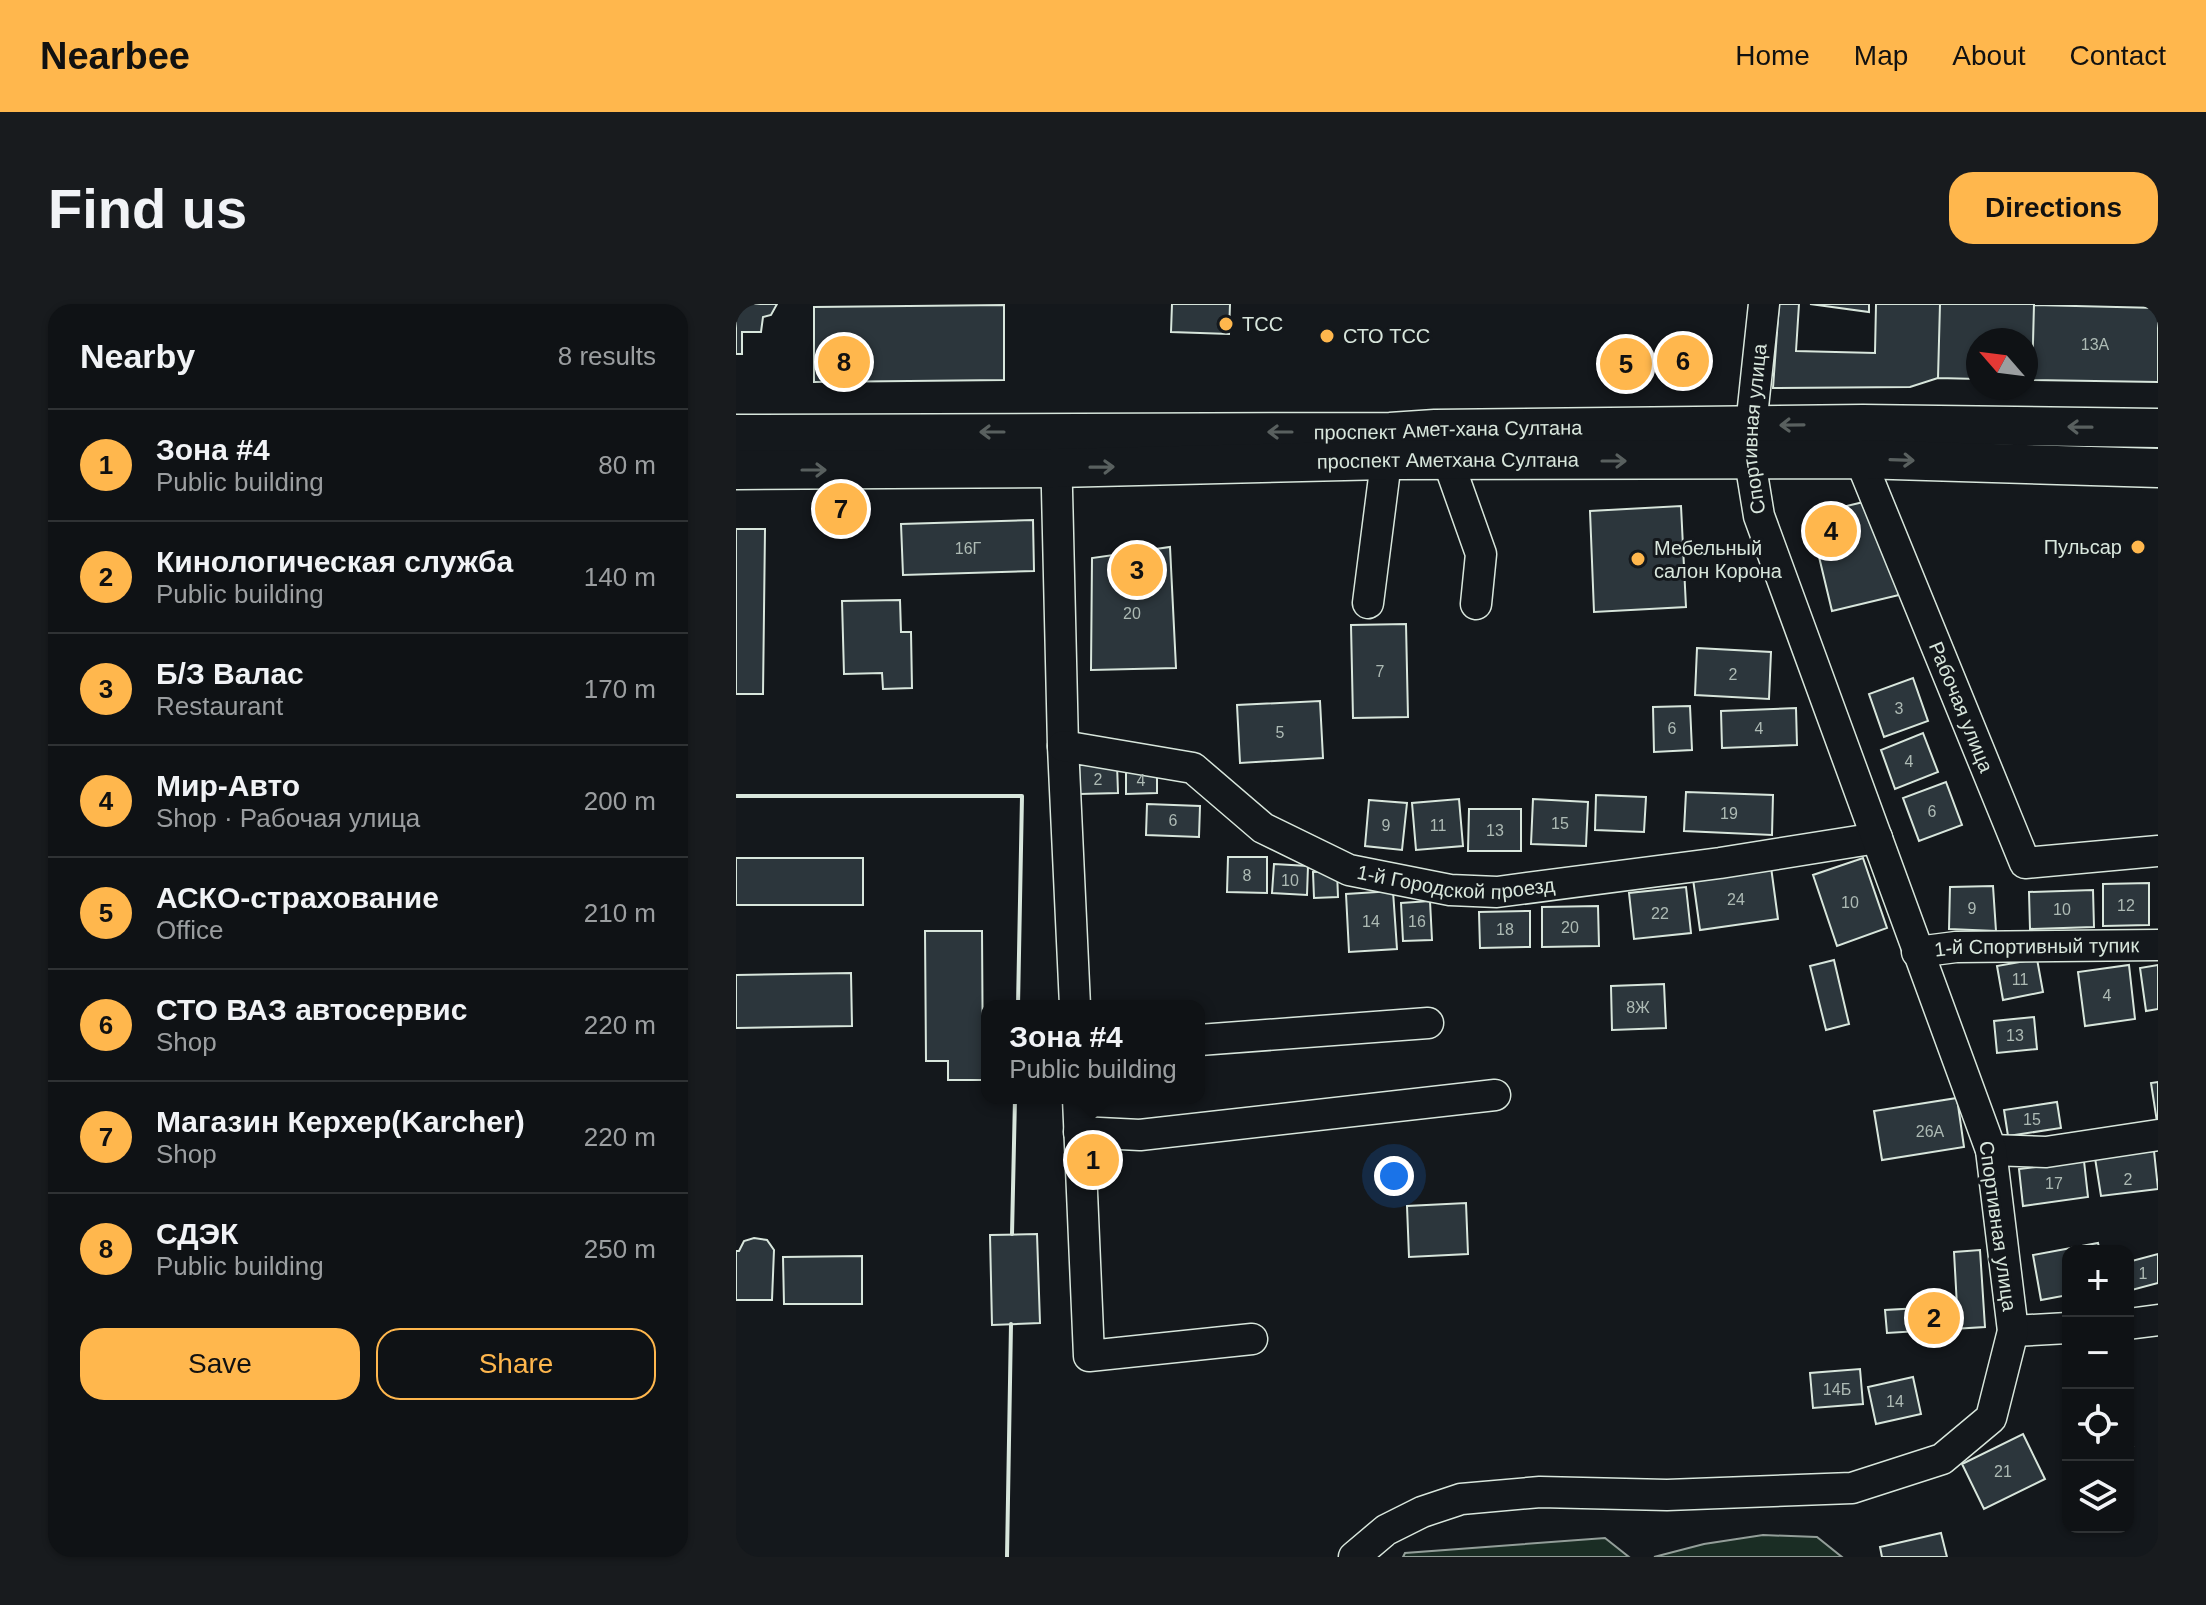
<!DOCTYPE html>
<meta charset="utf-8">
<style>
:root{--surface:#0f1215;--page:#181b1e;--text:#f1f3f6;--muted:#9b9ea0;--line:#2f3234;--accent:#ffb74d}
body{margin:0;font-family:Helvetica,sans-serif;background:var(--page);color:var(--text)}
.controls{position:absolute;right:24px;bottom:24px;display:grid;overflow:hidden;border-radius:16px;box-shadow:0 2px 6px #0004}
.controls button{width:72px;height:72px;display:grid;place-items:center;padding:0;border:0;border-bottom:2px solid var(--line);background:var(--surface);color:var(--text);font:40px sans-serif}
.compass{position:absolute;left:1230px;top:24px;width:72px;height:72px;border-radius:50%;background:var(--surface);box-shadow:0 2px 6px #0004;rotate:298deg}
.you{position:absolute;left:658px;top:872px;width:28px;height:28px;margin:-20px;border:6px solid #fff;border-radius:50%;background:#1a73e8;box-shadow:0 0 0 12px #1a73e833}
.badge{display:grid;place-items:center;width:52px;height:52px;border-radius:50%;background:var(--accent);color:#111;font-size:26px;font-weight:700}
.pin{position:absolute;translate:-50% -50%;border:4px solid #fff;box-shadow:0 2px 8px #0006}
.popup{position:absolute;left:245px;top:696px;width:224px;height:104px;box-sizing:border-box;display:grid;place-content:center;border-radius:16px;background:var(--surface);filter:drop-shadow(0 2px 6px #0005);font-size:26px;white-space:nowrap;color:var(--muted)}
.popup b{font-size:30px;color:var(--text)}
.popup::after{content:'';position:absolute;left:50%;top:100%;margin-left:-16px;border:16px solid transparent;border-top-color:var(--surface)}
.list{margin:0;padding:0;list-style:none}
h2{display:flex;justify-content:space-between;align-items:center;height:104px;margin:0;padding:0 32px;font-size:34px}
h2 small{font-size:26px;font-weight:400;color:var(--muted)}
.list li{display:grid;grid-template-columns:52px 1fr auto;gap:24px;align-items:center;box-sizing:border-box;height:112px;padding:0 32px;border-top:2px solid var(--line)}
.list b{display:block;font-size:30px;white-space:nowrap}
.list p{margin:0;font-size:26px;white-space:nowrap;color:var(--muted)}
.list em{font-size:26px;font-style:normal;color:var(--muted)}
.actions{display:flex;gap:16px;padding:24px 32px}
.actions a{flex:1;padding:18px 0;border:2px solid var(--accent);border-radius:24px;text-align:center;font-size:28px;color:var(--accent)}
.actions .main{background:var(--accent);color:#111}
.icon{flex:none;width:44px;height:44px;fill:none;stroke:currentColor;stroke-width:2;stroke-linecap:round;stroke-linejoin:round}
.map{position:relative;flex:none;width:1422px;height:1253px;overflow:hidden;border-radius:24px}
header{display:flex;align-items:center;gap:48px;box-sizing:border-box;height:112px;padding:0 40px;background:var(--accent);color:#111}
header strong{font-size:38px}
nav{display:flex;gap:44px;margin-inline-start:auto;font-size:28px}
.intro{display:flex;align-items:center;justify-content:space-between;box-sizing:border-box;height:192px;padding:0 48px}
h1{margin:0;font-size:56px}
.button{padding:20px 36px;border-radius:24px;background:var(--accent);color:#111;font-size:28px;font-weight:700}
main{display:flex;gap:48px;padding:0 48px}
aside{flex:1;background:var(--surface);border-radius:24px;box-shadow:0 2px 6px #0004}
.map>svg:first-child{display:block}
.green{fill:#1a2d24;stroke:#939e99;stroke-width:2}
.building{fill:#2c363c;stroke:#d8e6dc;stroke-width:2}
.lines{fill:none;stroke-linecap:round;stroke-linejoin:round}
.minor-casing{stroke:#d8e6dc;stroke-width:33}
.major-casing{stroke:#d8e6dc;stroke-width:41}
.minor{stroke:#14181c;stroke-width:30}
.major{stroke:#14181c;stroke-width:38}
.wall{stroke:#d8e6dc;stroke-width:4}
.oneway{stroke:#59605f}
.poi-dot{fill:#ffb74d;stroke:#14181c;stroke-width:3}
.labels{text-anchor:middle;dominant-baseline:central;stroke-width:6;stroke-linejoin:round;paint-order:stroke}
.number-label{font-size:16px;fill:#adbab4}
.poi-label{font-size:20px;fill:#d8e6dc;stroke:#14181c;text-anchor:start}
.street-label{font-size:20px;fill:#d8e6dc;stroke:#14181c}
</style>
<header>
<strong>Nearbee</strong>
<nav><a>Home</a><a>Map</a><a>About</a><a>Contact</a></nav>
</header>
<div class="intro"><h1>Find us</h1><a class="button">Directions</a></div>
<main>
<aside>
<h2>Nearby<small>8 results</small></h2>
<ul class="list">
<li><span class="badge">1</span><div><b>Зона #4</b><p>Public building</p></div><em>80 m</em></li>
<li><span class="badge">2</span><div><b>Кинологическая служба</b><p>Public building</p></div><em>140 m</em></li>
<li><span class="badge">3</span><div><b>Б/З Валас</b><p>Restaurant</p></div><em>170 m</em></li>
<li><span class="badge">4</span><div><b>Мир-Авто</b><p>Shop · Рабочая улица</p></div><em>200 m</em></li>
<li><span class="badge">5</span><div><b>АСКО-страхование</b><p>Office</p></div><em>210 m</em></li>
<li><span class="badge">6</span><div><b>СТО ВАЗ автосервис</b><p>Shop</p></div><em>220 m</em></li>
<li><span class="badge">7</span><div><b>Магазин Керхер(Karcher)</b><p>Shop</p></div><em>220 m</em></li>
<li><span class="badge">8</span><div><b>СДЭК</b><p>Public building</p></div><em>250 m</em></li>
</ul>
<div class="actions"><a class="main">Save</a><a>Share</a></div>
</aside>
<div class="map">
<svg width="1422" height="1253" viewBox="0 0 1422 1253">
<rect width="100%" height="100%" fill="#14181c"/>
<path class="green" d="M1027,1231L1081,1233L1106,1253H918L968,1240Z
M869,1234L893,1253H667L669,1249Z"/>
<path class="building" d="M0,0H41L35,11L27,13L25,28H6V50H0Z
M436,0H494L493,30L435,28Z
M1043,0H1063L1060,47L1139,49L1140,0H1204L1202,74L1174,83L1037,84Z
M1074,0H1133V8Z
M1204,0H1298L1296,76H1290V36H1242V75L1202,74Z
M268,1V76L78,78V3Z
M1298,1L1422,4V78L1296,76Z
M1140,195L1163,291L1096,307L1073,211Z
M945,202L950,303L858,308L854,207Z
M297,216L298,267L167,271L165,220Z
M0,225H29L27,390H0Z
M434,243L440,364L355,366L356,254Z
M164,296L165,328H175L176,384L147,385L146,369L108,370L106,297Z
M670,320L672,413L617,414L615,321Z
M961,344L1035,348L1033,395L959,391Z
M1177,374L1192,417L1148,433L1133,390Z
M584,397L587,454L504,459L501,401Z
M954,402L956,446L918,448L917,403Z
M1060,404L1061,441L986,444L985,407Z
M1187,429L1202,468L1159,485L1145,446Z
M381,460L382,489L344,490L343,461Z
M390,462H421V489L390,490Z
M1210,478L1226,521L1183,537L1167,494Z
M950,488L1037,491L1036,531L948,527Z
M860,491L910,493L908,528L859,526Z
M723,495L727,542L680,546L676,499Z
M797,495L852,498L850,542L795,540Z
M633,496L671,499L666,546L629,542Z
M411,500L464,502L463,533L410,531Z
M733,505H785V547H732Z
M492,553H531V589L491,588Z
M0,554H127V601H0Z
M1127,554L1151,624L1101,642L1077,571Z
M538,560L572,562L571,591L536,589Z
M1035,563L1042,615L964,626L957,575Z
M601,567L602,593L578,594L577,568Z
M1413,579V621L1367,622V580Z
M1257,582L1260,627L1213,625L1214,583Z
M950,583L955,629L898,635L893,589Z
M1357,586L1358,623L1294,625L1293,588Z
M657,587L661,645L613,648L610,590Z
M694,597L696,636L667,637L665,599Z
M862,602L863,642L806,643V603Z
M794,607V643L744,644L743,608Z
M189,627H246L247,776H212V757H190Z
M1301,655L1307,688L1267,696L1261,662Z
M1098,656L1113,720L1090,726L1074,662Z
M1393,661L1399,715L1349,722L1342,668Z
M1422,661V705L1410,707L1404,664Z
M115,669L116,722L0,724V671Z
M928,680L930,724L876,726L875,682Z
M1298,713L1301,745L1261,749L1258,717Z
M1422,778V817L1421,818L1415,779Z
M1221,794L1228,843L1146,856L1138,807Z
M1321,798L1325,824L1272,832L1268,806Z
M1418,847L1422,885L1365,892L1359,854Z
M1348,857L1352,893L1287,902L1283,865Z
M730,899L732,950L673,953L671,902Z
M301,930L304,1019L256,1021L254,931Z
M18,934L31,936L38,946L36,996H0V947H3L8,937Z
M1362,939L1364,947H1332V991L1305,996L1297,951Z
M1244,946L1249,1023L1151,1029L1149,1006L1221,1002L1218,948Z
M1422,950V979L1392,987V958Z
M126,952V1000H48L47,953Z
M1124,1065L1127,1100L1077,1104L1074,1069Z
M1177,1073L1185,1110L1140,1120L1132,1083Z
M1392,1116L1397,1142L1392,1143Z
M1287,1130L1309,1175L1248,1205L1226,1160Z
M1205,1229L1211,1253H1146L1144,1243Z"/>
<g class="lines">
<defs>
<g id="minor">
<path d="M710,135L712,157L745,250L740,300"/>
<path id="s1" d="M1126,135L1124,155L1289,559L1422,547"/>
<path d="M320,144L327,442L339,702"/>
<path d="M632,299L653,134"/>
<path id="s2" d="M327,442L457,464L527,524L613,566L714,586L761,588L984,559L1141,534"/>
<path id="s3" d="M1181,648L1220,643L1422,641"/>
<path d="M463,736L692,719"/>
<path d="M342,794L353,1052L516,1035"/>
<path d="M343,828L404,831L759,791"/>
<path d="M1255,846L1310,848L1422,831"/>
<path d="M1392,1020L1422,1016"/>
<path d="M1277,1027L1332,1024"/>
<path id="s4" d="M618,1253L650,1226L686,1208L725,1195L804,1188L931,1191L1116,1184L1206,1155L1255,1114L1277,1027L1255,846L1023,212L1014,157L1015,122L1028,0"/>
</g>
<g id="major">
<path id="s5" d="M0,130L654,128L699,125L1127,120L1422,124"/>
<path id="s6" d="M0,166L321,164L651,156L1124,155L1422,164"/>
</g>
</defs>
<use href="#minor" class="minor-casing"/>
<use href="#major" class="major-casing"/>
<use href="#minor" class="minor"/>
<use href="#major" class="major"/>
<path class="wall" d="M0,492H286L282,702
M276,930L279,794
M271,1253L275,1020"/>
</g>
<defs><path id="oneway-shaft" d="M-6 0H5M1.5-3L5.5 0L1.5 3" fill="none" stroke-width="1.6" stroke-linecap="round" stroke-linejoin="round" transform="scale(2)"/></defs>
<g class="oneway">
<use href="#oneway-shaft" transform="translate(1056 121) rotate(179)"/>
<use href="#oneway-shaft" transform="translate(1344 123) rotate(-179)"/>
<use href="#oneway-shaft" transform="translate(256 128) rotate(180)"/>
<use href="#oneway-shaft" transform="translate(544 128) rotate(180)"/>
<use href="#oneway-shaft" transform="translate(1166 156) rotate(2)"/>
<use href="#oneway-shaft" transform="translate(878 157)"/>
<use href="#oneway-shaft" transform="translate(366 163) rotate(-1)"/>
<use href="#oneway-shaft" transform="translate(78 166)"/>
</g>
<g class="poi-dot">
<circle cx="490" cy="20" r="8"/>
<circle cx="591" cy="32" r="8"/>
<circle cx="1402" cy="243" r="8"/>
<circle cx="902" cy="255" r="8"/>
</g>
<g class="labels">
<g class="number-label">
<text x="1359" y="40">13А</text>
<text x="232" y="244">16Г</text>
<text x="396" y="309">20</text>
<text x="644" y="367">7</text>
<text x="997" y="370">2</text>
<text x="1163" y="404">3</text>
<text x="936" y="424">6</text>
<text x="1023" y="424">4</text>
<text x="544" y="428">5</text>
<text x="1173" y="457">4</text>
<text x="362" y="475">2</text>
<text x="405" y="476">4</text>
<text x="1196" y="507">6</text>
<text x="993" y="509">19</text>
<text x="437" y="516">6</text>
<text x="824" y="519">15</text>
<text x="650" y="521">9</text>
<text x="702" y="521">11</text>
<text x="759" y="526">13</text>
<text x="511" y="571">8</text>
<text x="554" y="576">10</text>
<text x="1000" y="595">24</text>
<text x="1114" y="598">10</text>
<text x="1390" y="601">12</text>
<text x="1236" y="604">9</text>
<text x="1326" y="605">10</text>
<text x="924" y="609">22</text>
<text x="635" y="617">14</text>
<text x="681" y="617">16</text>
<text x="834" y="623">20</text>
<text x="769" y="625">18</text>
<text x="1284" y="675">11</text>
<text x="1371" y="691">4</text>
<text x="902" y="703">8Ж</text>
<text x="1279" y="731">13</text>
<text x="1296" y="815">15</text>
<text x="1194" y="827">26А</text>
<text x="1392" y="875">2</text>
<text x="1318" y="879">17</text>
<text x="1407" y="969">1</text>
<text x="1101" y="1085">14Б</text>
<text x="1159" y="1097">14</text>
<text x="1267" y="1167">21</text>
</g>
<g class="poi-label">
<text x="506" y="20">ТСС</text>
<text x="607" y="32">СТО ТСС</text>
<text x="1386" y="243" text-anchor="end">Пульсар</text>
<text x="918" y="244">Мебельный<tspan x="918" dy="23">салон Корона</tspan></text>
</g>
<g class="street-label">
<text stroke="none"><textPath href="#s4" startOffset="1708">Спортивная улица</textPath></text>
<text stroke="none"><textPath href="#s5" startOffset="712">проспект Амет-хана Султана</textPath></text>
<text stroke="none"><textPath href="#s6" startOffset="712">проспект Аметхана Султана</textPath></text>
<text stroke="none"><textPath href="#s1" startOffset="288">Рабочая улица</textPath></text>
<text stroke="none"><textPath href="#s2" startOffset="428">1-й Городской проезд</textPath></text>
<text stroke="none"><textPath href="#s3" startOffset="120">1-й Спортивный тупик</textPath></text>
<text transform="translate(1262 922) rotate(82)">Спортивная улица</text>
</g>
</g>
</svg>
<div class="controls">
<button>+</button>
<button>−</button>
<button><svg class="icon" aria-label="locate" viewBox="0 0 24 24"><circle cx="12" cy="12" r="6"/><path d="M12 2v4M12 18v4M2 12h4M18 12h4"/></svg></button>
<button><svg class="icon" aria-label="layers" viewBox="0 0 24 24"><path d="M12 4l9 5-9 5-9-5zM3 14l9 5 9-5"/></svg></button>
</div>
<svg class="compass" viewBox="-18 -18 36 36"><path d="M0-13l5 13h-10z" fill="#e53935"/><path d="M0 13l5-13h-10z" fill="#9b9ea0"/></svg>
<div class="you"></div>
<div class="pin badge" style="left:357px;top:856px">1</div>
<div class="popup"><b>Зона #4</b>Public building</div>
<div class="pin badge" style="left:1198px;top:1014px">2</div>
<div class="pin badge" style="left:401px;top:266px">3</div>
<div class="pin badge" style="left:1095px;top:227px">4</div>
<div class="pin badge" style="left:890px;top:60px">5</div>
<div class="pin badge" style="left:947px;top:57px">6</div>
<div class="pin badge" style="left:105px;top:205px">7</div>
<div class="pin badge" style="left:108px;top:58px">8</div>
</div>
</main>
